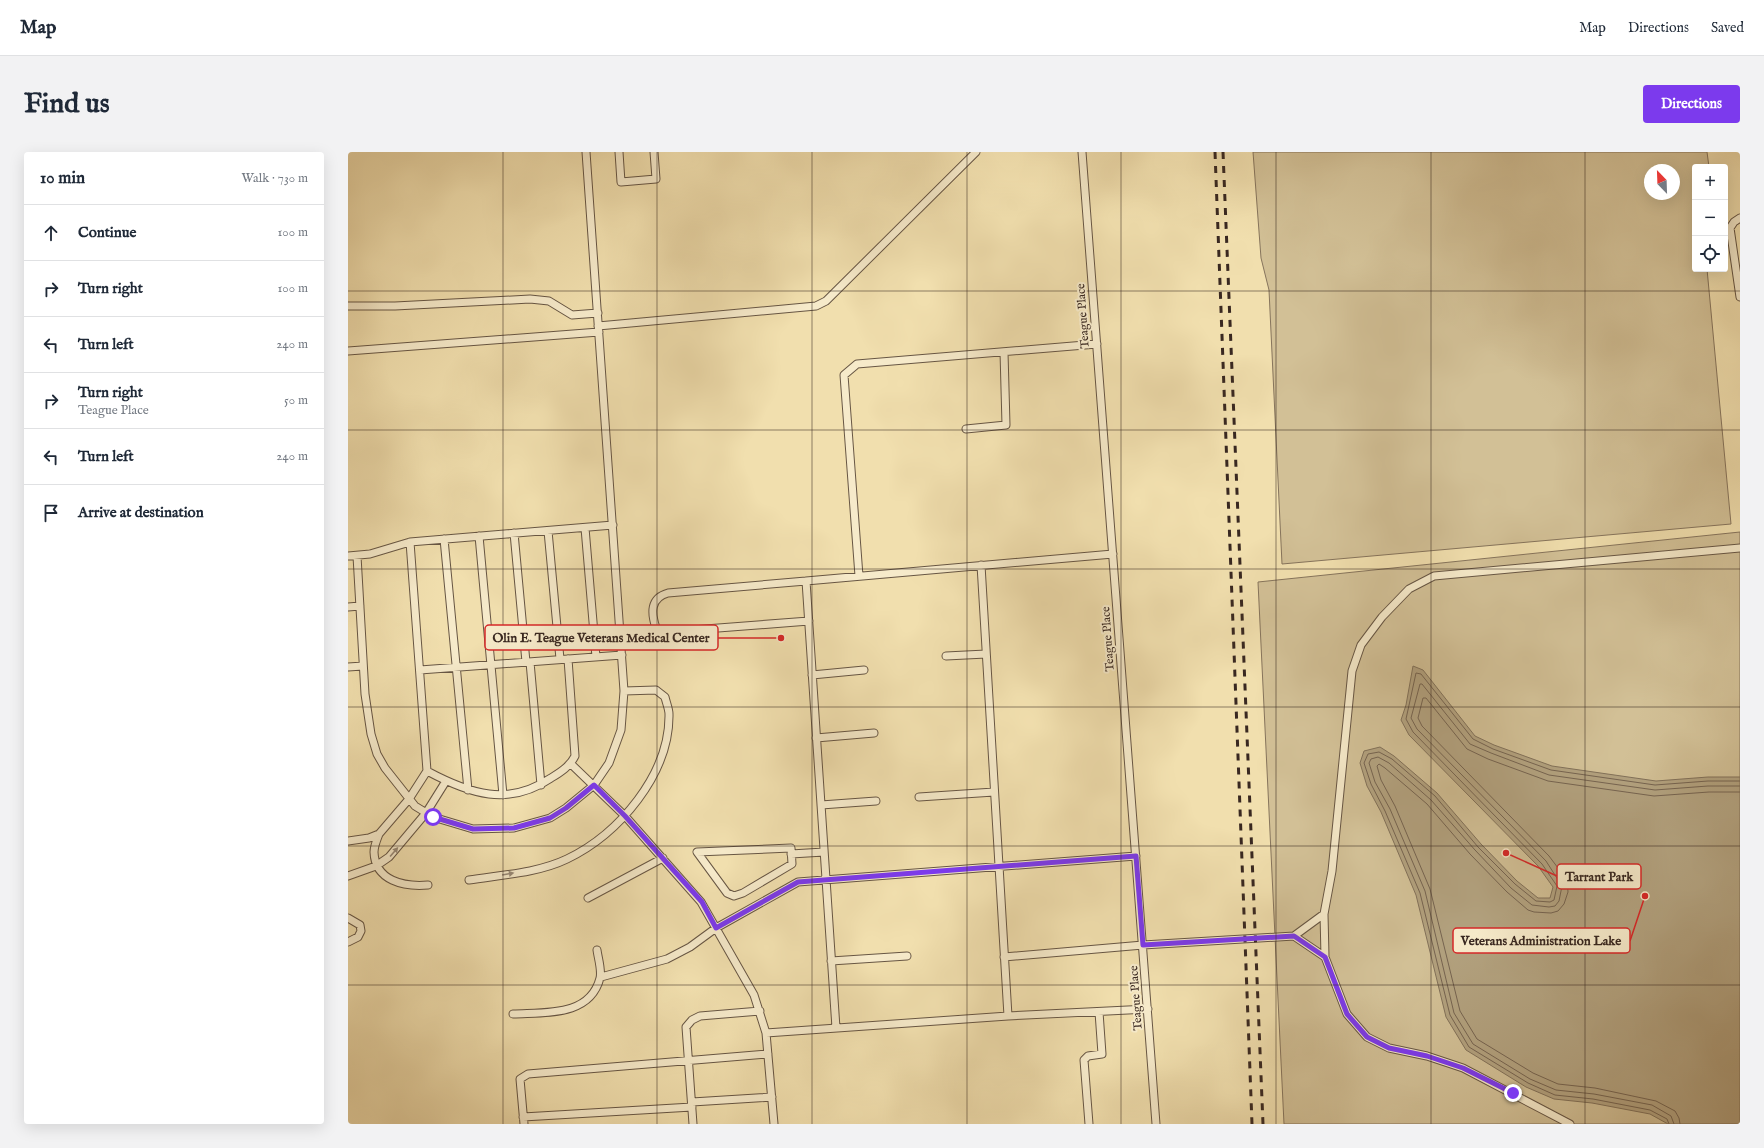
<!DOCTYPE html>
<meta charset="utf-8">
<style>
:root{--surface:#fff;--page:#f2f2f3;--text:#1f2937;--muted:#747a83;--line:#e0e1e3;--accent:#7c3aed}
body{margin:0;font-family:"IM FELL English",serif;background:var(--page);color:var(--text)}
.controls{position:absolute;right:12px;top:12px;display:grid;overflow:hidden;border-radius:4px;box-shadow:0 4px 16px #0002}
.controls button{width:36px;height:36px;display:grid;place-items:center;padding:0;border:0;border-bottom:1px solid var(--line);background:var(--surface);color:var(--text);font:20px sans-serif}
.compass{position:absolute;left:1296px;top:12px;width:36px;height:36px;border-radius:50%;background:var(--surface);box-shadow:0 4px 16px #0002;rotate:337deg}
.stop{position:absolute;width:12px;height:12px;margin:-9px;border:3px solid #7c3aed;border-radius:50%;background:#fff}
.stop.end{background:#7c3aed;border-color:#fff;box-shadow:0 1px 4px #0008}
.list{margin:0;padding:0;list-style:none}
h2{display:flex;justify-content:space-between;align-items:center;height:52px;margin:0;padding:0 16px;font-size:17px}
h2 small{font-size:13px;font-weight:400;color:var(--muted)}
.list li{display:grid;grid-template-columns:26px 1fr auto;gap:12px;align-items:center;box-sizing:border-box;height:56px;padding:0 16px;border-top:1px solid var(--line)}
.list b{display:block;font-size:15px;white-space:nowrap}
.list p{margin:0;font-size:13px;white-space:nowrap;color:var(--muted)}
.list em{font-size:13px;font-style:normal;color:var(--muted)}
.icon{flex:none;width:22px;height:22px;fill:none;stroke:currentColor;stroke-width:2;stroke-linecap:round;stroke-linejoin:round}
.map{position:relative;flex:none;width:1392px;height:972px;overflow:hidden;border-radius:4px}
header{display:flex;align-items:center;gap:24px;box-sizing:border-box;height:56px;padding:0 20px;background:var(--surface);border-bottom:1px solid var(--line)}
header strong{font-size:19px}
nav{display:flex;gap:22px;margin-inline-start:auto;font-size:14px}
.intro{display:flex;align-items:center;justify-content:space-between;box-sizing:border-box;height:96px;padding:0 24px}
h1{margin:0;font-size:28px}
.button{padding:10px 18px;border-radius:4px;background:var(--accent);color:#fff;font-size:14px;font-weight:700}
main{display:flex;gap:24px;padding:0 24px}
aside{flex:1;background:var(--surface);border-radius:4px;box-shadow:0 4px 16px #0002}
.map>svg:first-child{display:block}
.green{fill:#d2c096;stroke:#86745c;fill-rule:evenodd}
.water{fill:#b2a17e;stroke:#827159}
.lines{fill:none;stroke-linecap:round;stroke-linejoin:round}
.shore{stroke:#766450;stroke-width:1}
.service-casing{stroke:#675644;stroke-width:9}
.service{stroke:#f6eaca;stroke-width:7}
.rail{stroke:#392821;stroke-width:3;stroke-dasharray:7 7;stroke-linecap:butt}
.oneway{fill:#988976}
.route{stroke:#7c3aed;stroke-width:5}
.grid{fill:none;stroke:#392821;stroke-width:1;stroke-opacity:0.55}
.labels{text-anchor:middle;dominant-baseline:central;stroke-width:4;stroke-linejoin:round;paint-order:stroke}
.street-label{font-size:12px;fill:#392821;stroke:#f6eaca}
.leader{fill:none;stroke:#d62828;stroke-width:1.5}
.callout-dot{fill:#d62828;stroke:#f6eaca;stroke-width:1.5}
.callout{fill:#f6eaca;stroke:#d62828;stroke-width:1.5}
.callout-label{font-size:13px;text-anchor:middle;font-weight:bold;fill:#392821}
</style>
<header>
<strong>Map</strong>
<nav><a>Map</a><a>Directions</a><a>Saved</a></nav>
</header>
<div class="intro"><h1>Find us</h1><a class="button">Directions</a></div>
<main>
<aside>
<h2>10 min<small>Walk · 730 m</small></h2>
<ul class="list">
<li><svg class="icon" aria-label="ahead" viewBox="0 0 24 24"><path d="M12 20V5M6 11l6-6 6 6"/></svg><div><b>Continue</b></div><em>100 m</em></li>
<li><svg class="icon" aria-label="right" viewBox="0 0 24 24"><path d="M7 20v-9h11M14 6l5 5-5 5"/></svg><div><b>Turn right</b></div><em>100 m</em></li>
<li><svg class="icon" aria-label="left" viewBox="0 0 24 24"><path d="M17 20v-9H6M10 6l-5 5 5 5"/></svg><div><b>Turn left</b></div><em>240 m</em></li>
<li><svg class="icon" aria-label="right" viewBox="0 0 24 24"><path d="M7 20v-9h11M14 6l5 5-5 5"/></svg><div><b>Turn right</b><p>Teague Place</p></div><em>50 m</em></li>
<li><svg class="icon" aria-label="left" viewBox="0 0 24 24"><path d="M17 20v-9H6M10 6l-5 5 5 5"/></svg><div><b>Turn left</b></div><em>240 m</em></li>
<li><svg class="icon" aria-label="arrive" viewBox="0 0 24 24"><path d="M6 21V4h12l-3 4 3 4H6"/></svg><div><b>Arrive at destination</b></div></li>
</ul>
</aside>
<div class="map">
<svg width="1392" height="972" viewBox="0 0 1392 972">
<rect width="100%" height="100%" fill="#f1dfae"/>
<filter id="stains"><feTurbulence type="fractalNoise" baseFrequency=".005" numOctaves="4"/><feColorMatrix values="0 0 0 0 .2 0 0 0 0 .09 0 0 0 0 .02 0 0 0 .5 -.17"/></filter>
<radialGradient id="worn" r=".72"><stop offset=".6" stop-color="#630" stop-opacity="0"/><stop offset="1" stop-color="#630" stop-opacity=".3"/></radialGradient>
<path class="green" d="M905,0H1359L1361,15H1347V117H1359L1383,372L934,412L921,138L913,106ZM1302,18H1326V42H1302Z
M1392,380V972H936L910,430Z"/>
<path class="water" d="M1065,514L1075,518L1127,584L1146,593L1204,614L1308,629L1360,625H1392V972H1320L1302,962L1244,951L1206,947L1178,935L1118,898L1098,865L1068,743L1033,660L1019,634L1012,611L1016,599L1032,595L1046,604L1089,641L1133,692L1169,729L1190,746H1202L1205,735L1190,714L1061,583L1053,568L1058,553Z"/>
<g class="lines">
<path class="shore" d="M1321,972L1319,967L1302,958L1245,947L1207,943L1180,931L1121,895L1102,863L1072,741L1037,659L1023,632L1016,611L1020,602L1031,600L1044,607L1087,644L1130,695L1167,732L1188,749L1202,750L1206,748L1209,734L1194,712L1065,580L1058,567L1068,521L1073,522L1125,587L1145,597L1203,618L1307,633L1360,629H1392
M1326,972L1323,964L1304,953L1246,942L1208,938L1182,927L1125,892L1106,861L1077,739L1042,657L1027,630L1021,611L1023,607L1030,605L1041,611L1083,648L1127,698L1163,736L1184,753L1201,755L1207,754L1211,749L1214,734L1198,709L1069,577L1063,566L1072,532H1074L1122,592L1143,601L1201,623L1307,638L1360,634H1392
M1332,972L1331,966L1327,959L1308,949L1247,936L1210,932L1185,921L1129,887L1112,859L1082,737L1047,654L1033,628L1029,614L1031,612L1037,616L1079,652L1122,702L1159,740L1180,758L1186,760L1203,761L1210,759L1216,752L1220,740L1219,728L1201,704L1074,574L1070,566L1075,546H1078L1119,597L1140,607L1200,629L1306,644L1361,640H1392"/>
<defs>
<path id="service" d="M271,0L273,30L308,27L306,0
M734,0L808,972
M1392,66L1386,70L1382,76L1392,145
M0,154H47L182,147L201,149L224,163L250,161
M250,174L468,154L478,149L628,0
M0,199L251,180
M618,277L658,273L656,200
M237,376L248,505
M200,379L212,507
M166,381L178,510
M131,384L155,643
M96,387L120,638
M0,404L22,402L62,390L265,373
M9,404L17,542L23,582L29,602L37,616L67,654L85,665L125,677L166,676L202,666L218,656L246,633L261,611L273,578L276,539L238,0
M633,413L660,864
M511,424L496,223L509,212L749,192
M458,429L320,441C302,446 303,461 308,476L318,480L461,469
M0,455L12,454
M598,504L638,502
M182,510L193,633
M0,515L15,514
M72,518L274,503
M464,523L516,518
M468,586L526,581
M223,612L277,664L353,750L406,843L418,881L426,972
M79,619C122,642 160,655 203,626C213,620 222,614 227,604L220,507
M571,645L646,640
M473,653L528,649
M31,682C29,687 26,694 26,700C27,729 56,735 80,733
M0,689L21,686L31,682L61,647L79,619L62,390
M443,696L444,712L395,741L386,744L379,741L349,700Z
M443,702L476,700
M0,724L28,714L41,705L78,661L98,629
M121,728C153,723 190,721 219,707C271,682 322,622 321,562C321,557 318,550 317,545L308,538L276,539
M240,746L315,706
M976,762L977,805
M0,766L12,773L13,779L10,785L0,790
M946,784L977,805L999,862L1019,885L1041,896L1079,904L1115,916L1222,972
M656,805L795,793L946,784L976,762L984,719L1004,519L1013,493L1034,465L1061,437L1086,424L1392,396
M483,809L559,804
M253,825L319,807L342,795L368,776L450,730L788,704
M165,862C197,860 242,865 252,826C254,818 250,806 249,798
M488,876L458,429L765,402
M418,881L660,864L800,857
M344,950L424,945
M175,965L344,955
M176,972L172,927L180,922L420,902
M345,972L338,875L344,868L352,864L412,859
M741,972L736,908L740,904L754,902L751,860"/>
</defs>
<use href="#service" class="service-casing"/>
<use href="#service" class="service"/>
<path class="rail" d="M867,0L904,972
M875,0L915,972"/>
</g>
<defs><path id="oneway-solid" d="M-6-.8H1V-3.2L6.5 0L1 3.2V.8H-6Z"/></defs>
<g class="oneway">
<use href="#oneway-solid" transform="translate(46 700) rotate(-49)"/>
<use href="#oneway-solid" transform="translate(160 722) rotate(-10)"/>
</g>
<g class="lines">
<path class="route" d="M85,665L125,677L166,676L202,666L218,656L246,633L277,664L354,750L368,776L450,730L788,704L795,793L946,784L977,805L999,862L1019,885L1041,896L1079,904L1115,916L1165,941"/>
</g>
<path class="grid" d="M155,0V972M309,0V972M464,0V972M619,0V972M773,0V972M928,0V972M1083,0V972M1237,0V972M0,139H1392M0,278H1392M0,417H1392M0,555H1392M0,694H1392M0,833H1392"/>
<g class="labels">
<g class="street-label">
<text transform="translate(735 164) rotate(-94)">Teague Place</text>
<text transform="translate(760 487) rotate(-94)">Teague Place</text>
<text transform="translate(788 846) rotate(-94)">Teague Place</text>
</g>
</g>
<path class="leader" d="M433 486L370 486M1158 701L1209 724M1297 744L1282 789"/>
<g class="callout-dot">
<circle cx="433" cy="486" r="4"/>
<circle cx="1158" cy="701" r="4"/>
<circle cx="1297" cy="744" r="4"/>
</g>
<g class="callout">
<rect x="137" y="473" width="233" height="25" rx="4"/>
<rect x="1209" y="712" width="84" height="25" rx="4"/>
<rect x="1105" y="776" width="177" height="25" rx="4"/>
</g>
<g class="callout-label">
<text x="253" y="490">Olin E. Teague Veterans Medical Center</text>
<text x="1251" y="729">Tarrant Park</text>
<text x="1193" y="793">Veterans Administration Lake</text>
</g>
<rect width="100%" height="100%" filter="url(#stains)"/>
<rect width="100%" height="100%" fill="url(#worn)"/>
</svg>
<div class="controls">
<button>+</button>
<button>−</button>
<button><svg class="icon" aria-label="locate" viewBox="0 0 24 24"><circle cx="12" cy="12" r="6"/><path d="M12 2v4M12 18v4M2 12h4M18 12h4"/></svg></button>
</div>
<svg class="compass" viewBox="-18 -18 36 36"><path d="M0-13l5 13h-10z" fill="#e53935"/><path d="M0 13l5-13h-10z" fill="#747a83"/></svg>
<div class="stop" style="left:85px;top:665px"></div>
<div class="stop end" style="left:1165px;top:941px"></div>
</div>
</main>
